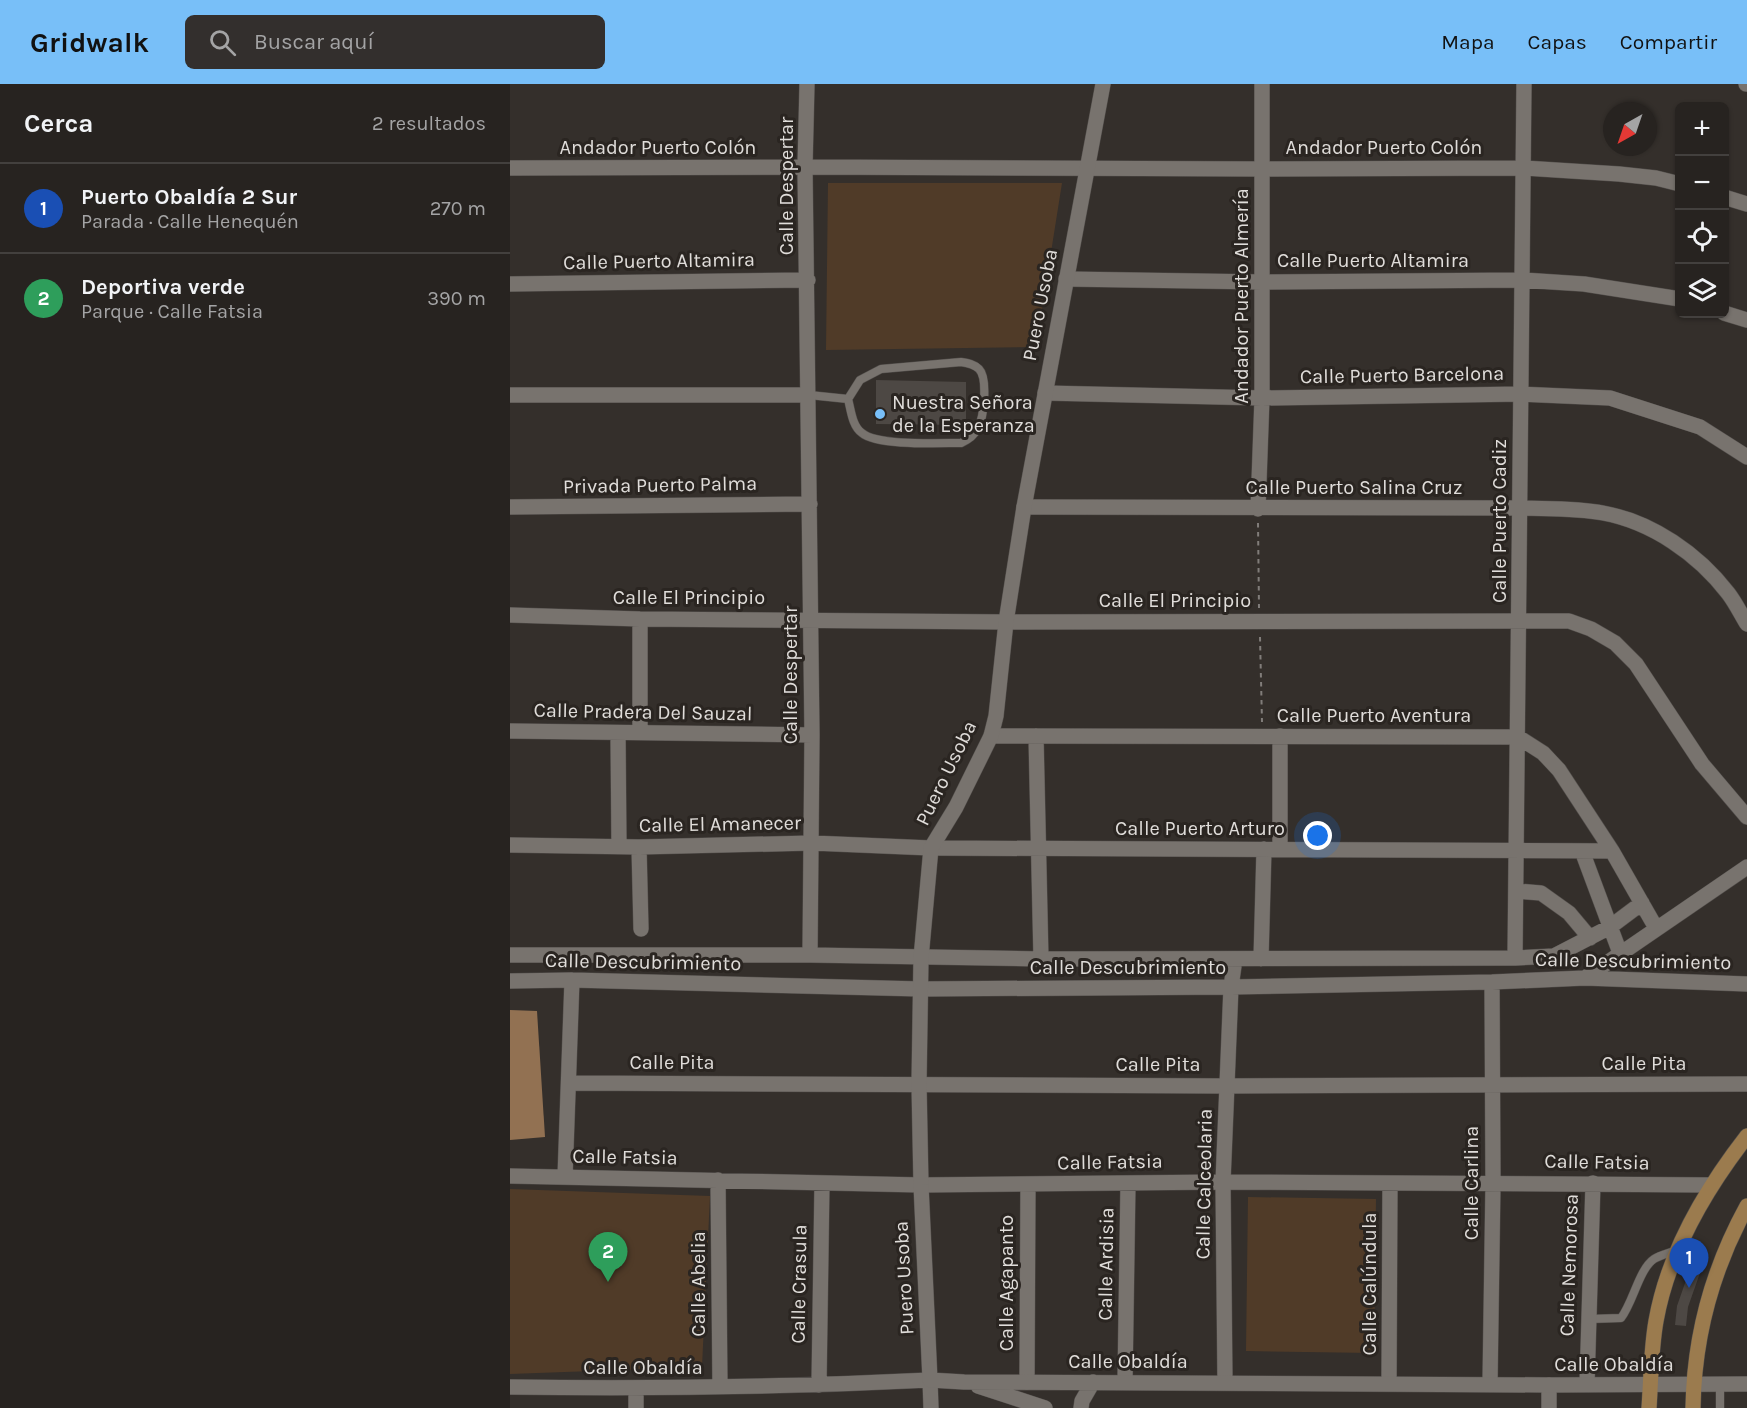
<!DOCTYPE html>
<html lang="es">
<meta charset="utf-8">
<style>
:root{--surface:#272320;--page:#332f2d;--text:#f1f3f6;--muted:#a4a4a5;--line:#43403e;--accent:#78bff8}
body{margin:0;font-family:Karla,sans-serif;background:var(--page);color:var(--text)}
.controls{position:absolute;right:18px;top:18px;display:grid;overflow:hidden;border-radius:9px;box-shadow:0 2px 4px #0004}
.controls button{width:54px;height:54px;display:grid;place-items:center;padding:0;border:0;border-bottom:2px solid var(--line);background:var(--surface);color:var(--text);font:30px sans-serif}
.compass{position:absolute;left:1093px;top:18px;width:54px;height:54px;border-radius:50%;background:var(--surface);box-shadow:0 2px 4px #0004;rotate:220deg}
.you{position:absolute;left:808px;top:752px;width:21px;height:21px;margin:-15px;border:4px solid #fff;border-radius:50%;background:#1a73e8;box-shadow:0 0 0 9px #1a73e833}
.badge{display:grid;place-items:center;width:39px;height:39px;border-radius:50%;background:var(--accent);color:#fff;font-size:20px;font-weight:700}
.pin{position:absolute;translate:-50% -50px;filter:drop-shadow(0 2px 3px #0008)}
.pin::after{content:'';position:absolute;top:32px;width:21px;height:18px;background:inherit;clip-path:polygon(0 0,100% 0,50% 100%)}
.list{margin:0;padding:0;list-style:none}
h2{display:flex;justify-content:space-between;align-items:center;height:78px;margin:0;padding:0 24px;font-size:26px}
h2 small{font-size:20px;font-weight:400;color:var(--muted)}
.list li{display:grid;grid-template-columns:39px 1fr auto;gap:18px;align-items:center;box-sizing:border-box;height:90px;padding:0 24px;border-top:2px solid var(--line)}
.list b{display:block;font-size:22px;white-space:nowrap}
.list p{margin:0;font-size:20px;white-space:nowrap;color:var(--muted)}
.list em{font-size:20px;font-style:normal;color:var(--muted)}
.icon{flex:none;width:33px;height:33px;fill:none;stroke:currentColor;stroke-width:2;stroke-linecap:round;stroke-linejoin:round}
.map{position:relative;flex:none;width:1237px;height:1324px;overflow:hidden}
header{display:flex;align-items:center;gap:36px;box-sizing:border-box;height:84px;padding:0 30px;background:var(--accent);color:#111}
header strong{font-size:28px}
nav{display:flex;gap:33px;margin-inline-start:auto;font-size:21px}
.search{width:420px;height:54px;background:var(--page);display:flex;align-items:center;gap:15px;box-sizing:border-box;padding:0 21px;border-radius:9px;color:var(--muted);font-size:22px}
main{display:flex}
aside{flex:1;background:var(--surface)}
.map>svg:first-child{display:block}
.green{fill:#503b28}
.water{fill:#927152}
.building{fill:#4d4844}
.lines{fill:none;stroke-linecap:round;stroke-linejoin:round}
.service-casing{stroke:#524e4b;stroke-width:9}
.minor-casing{stroke:#524e4b;stroke-width:16}
.tertiary-casing{stroke:#524e4b;stroke-width:16}
.secondary-casing{stroke:#524e4b;stroke-width:16}
.path{stroke:#817d7a;stroke-width:2;stroke-dasharray:4.5 4.5;stroke-linecap:butt}
.service{stroke:#78736e;stroke-width:8}
.minor{stroke:#78736e;stroke-width:15}
.tertiary{stroke:#78736e;stroke-width:15}
.secondary{stroke:#9b7b4e;stroke-width:15}
.poi-dot{fill:#78bff8;stroke:#2a2521;stroke-width:2}
.labels{text-anchor:middle;dominant-baseline:central;stroke-width:6;stroke-linejoin:round;paint-order:stroke}
.street-label{font-size:20px;fill:#e0ddda;stroke:#2a2521}
.poi-label{font-size:20px;fill:#e0ddda;stroke:#2a2521;text-anchor:start}
</style>
<header>
<strong>Gridwalk</strong>
<div class="search"><svg class="icon" aria-label="search" viewBox="0 0 24 24"><circle cx="10" cy="10" r="6"/><path d="M15 15l6 6"/></svg>Buscar aquí</div>
<nav><a>Mapa</a><a>Capas</a><a>Compartir</a></nav>
</header>
<main>
<aside>
<h2>Cerca<small>2 resultados</small></h2>
<ul class="list">
<li><span class="badge" style="background:#1a4fb4">1</span><div><b>Puerto Obaldía 2 Sur</b><p>Parada · Calle Henequén</p></div><em>270 m</em></li>
<li><span class="badge" style="background:#2e9e5b">2</span><div><b>Deportiva verde</b><p>Parque · Calle Fatsia</p></div><em>390 m</em></li>
</ul>
</aside>
<div class="map">
<svg width="1237" height="1324" viewBox="0 0 1237 1324">
<rect width="100%" height="100%" fill="#342f2b"/>
<path class="green" d="M318,99H552L526,263L316,266Z
M0,1105L200,1112L192,1283L0,1290Z
M738,1113L866,1115L864,1269L736,1267Z"/>
<path class="water" d="M0,926L27,927L35,1053L0,1056Z"/>
<path class="building" d="M366,296L456,298V341L366,340Z
M1181,1182L1191,1186L1178,1223L1176,1242L1165,1241L1167,1222Z"/>
<g class="lines">
<defs>
<path id="service" d="M451,278C458,279 464,280 469,285C478,294 474,333 468,344C464,352 458,356 451,359C429,359 367,362 352,349C342,342 341,326 338,315L350,296L371,285Z
M299,311L338,315
M1079,1235L1111,1234C1123,1219 1129,1185 1144,1175C1150,1171 1160,1169 1167,1166
M1210,1324V1301"/>
<path id="minor" d="M297,0L295,83L302,651L300,871
M1236,0H1237
M0,84L295,83L752,85L1014,84L1109,90L1146,94L1170,100
M1214,113L1237,120
M556,195L752,198L1012,196L1074,200L1170,215
M0,200L298,196
M1214,229L1237,236
M535,309L752,314L1011,310L1100,314L1190,343L1237,373
M0,311H299
M0,423L300,420
M514,423L1011,424C1037,425 1067,424 1093,429C1142,438 1188,470 1218,509C1225,518 1231,530 1237,540
M748,425L752,314V0
M0,531L130,535L496,538L1059,537L1081,545L1105,559L1126,580L1192,680L1237,733
M0,647L302,651
M108,649L109,762
M130,649V535
M481,652L1008,653L1033,669L1049,686L1102,767L1146,844
M526,652L531,875
M770,652V765
M0,761L129,763L302,759L421,764L1102,767
M129,763L131,845
M1072,767L1110,869
M1006,807L1031,809L1059,829L1080,854
M0,871H300L531,875L1005,874L1044,872L1100,843L1132,819
M1005,874L1014,0
M751,875L754,765
M1075,894L1237,783
M0,897L62,896L411,905L721,903L982,898L1075,894L1237,900
M59,999L716,1002L1237,1000
M0,1092L411,1101L713,1098L1201,1101
M55,1093L62,896
M208,1096L210,1303
M517,1298L518,1100
M615,1298L618,1099
M715,1298L713,1098L721,903L725,875
M879,1299L880,1100
M980,1300L983,1099L982,898
M1077,1300L1083,1099
M309,1301L312,1099
M0,1303C140,1305 280,1303 420,1296L421,1324
M126,1324V1305
M1039,1324V1301"/>
<path id="tertiary" d="M593,0L514,423L496,538L486,632L481,652L446,723L421,764L411,874L409,1000L411,1101L420,1296L454,1298L1039,1301L1237,1300
M468,1302L535,1324
M571,1324L572,1317L583,1298"/>
<path id="secondary" d="M1139,1324C1141,1295 1141,1265 1146,1237C1158,1169 1195,1106 1237,1052
M1183,1324C1184,1253 1203,1184 1237,1122"/>
</defs>
<use href="#service" class="service-casing"/>
<use href="#minor" class="minor-casing"/>
<use href="#tertiary" class="tertiary-casing"/>
<use href="#secondary" class="secondary-casing"/>
<path class="path" d="M748,439L749,524
M750,553L752,638"/>
<use href="#service" class="service"/>
<use href="#minor" class="minor"/>
<use href="#tertiary" class="tertiary"/>
<use href="#secondary" class="secondary"/>
</g>
<circle class="poi-dot" cx="370" cy="330" r="6"/>
<g class="labels">
<g class="street-label">
<text x="148" y="63">Andador Puerto Colón</text>
<text x="874" y="63">Andador Puerto Colón</text>
<text transform="translate(276 102) rotate(-90)">Calle Despertar</text>
<text x="863" y="176">Calle Puerto Altamira</text>
<text transform="translate(149 177) rotate(-1)">Calle Puerto Altamira</text>
<text transform="translate(731 212) rotate(-90)">Andador Puerto Almería</text>
<text transform="translate(530 221) rotate(-79)">Puero Usoba</text>
<text transform="translate(892 291) rotate(-1)">Calle Puerto Barcelona</text>
<text transform="translate(150 401) rotate(-1)">Privada Puerto Palma</text>
<text x="844" y="403">Calle Puerto Salina Cruz</text>
<text transform="translate(989 437) rotate(-90)">Calle Puerto Cadiz</text>
<text x="179" y="513">Calle El Principio</text>
<text x="665" y="516">Calle El Principio</text>
<text transform="translate(280 591) rotate(-90)">Calle Despertar</text>
<text transform="translate(133 628) rotate(1)">Calle Pradera Del Sauzal</text>
<text x="864" y="631">Calle Puerto Aventura</text>
<text transform="translate(436 689) rotate(-64)">Puero Usoba</text>
<text transform="translate(210 740) rotate(-1)">Calle El Amanecer</text>
<text x="690" y="744">Calle Puerto Arturo</text>
<text transform="translate(1123 877) rotate(1)">Calle Descubrimiento</text>
<text transform="translate(133 878) rotate(1)">Calle Descubrimiento</text>
<text x="618" y="883">Calle Descubrimiento</text>
<text x="162" y="978">Calle Pita</text>
<text x="1134" y="979">Calle Pita</text>
<text x="648" y="980">Calle Pita</text>
<text transform="translate(115 1073) rotate(1)">Calle Fatsia</text>
<text transform="translate(600 1078) rotate(-1)">Calle Fatsia</text>
<text transform="translate(1087 1078) rotate(1)">Calle Fatsia</text>
<text transform="translate(961 1099) rotate(-90)">Calle Carlina</text>
<text transform="translate(694 1100) rotate(-89)">Calle Calceolaria</text>
<text transform="translate(596 1180) rotate(-89)">Calle Ardisia</text>
<text transform="translate(1059 1181) rotate(-88)">Calle Nemorosa</text>
<text transform="translate(394 1194) rotate(-93)">Puero Usoba</text>
<text transform="translate(496 1199) rotate(-90)">Calle Agapanto</text>
<text transform="translate(188 1200) rotate(-90)">Calle Abelia</text>
<text transform="translate(289 1200) rotate(-89)">Calle Crasula</text>
<text transform="translate(859 1200) rotate(-90)">Calle Calúndula</text>
<text x="618" y="1277">Calle Obaldía</text>
<text x="1104" y="1280">Calle Obaldía</text>
<text x="133" y="1283">Calle Obaldía</text>
</g>
<g class="poi-label">
<text x="382" y="318">Nuestra Señora<tspan x="382" dy="23">de la Esperanza</tspan></text>
</g>
</g>
</svg>
<div class="controls">
<button>+</button>
<button>−</button>
<button><svg class="icon" aria-label="locate" viewBox="0 0 24 24"><circle cx="12" cy="12" r="6"/><path d="M12 2v4M12 18v4M2 12h4M18 12h4"/></svg></button>
<button><svg class="icon" aria-label="layers" viewBox="0 0 24 24"><path d="M12 4l9 5-9 5-9-5zM3 14l9 5 9-5"/></svg></button>
</div>
<svg class="compass" viewBox="-18 -18 36 36"><path d="M0-13l5 13h-10z" fill="#e53935"/><path d="M0 13l5-13h-10z" fill="#a4a4a5"/></svg>
<div class="you"></div>
<div class="pin badge" style="left:1179px;top:1204px;background:#1a4fb4">1</div>
<div class="pin badge" style="left:98px;top:1198px;background:#2e9e5b">2</div>
</div>
</main>
